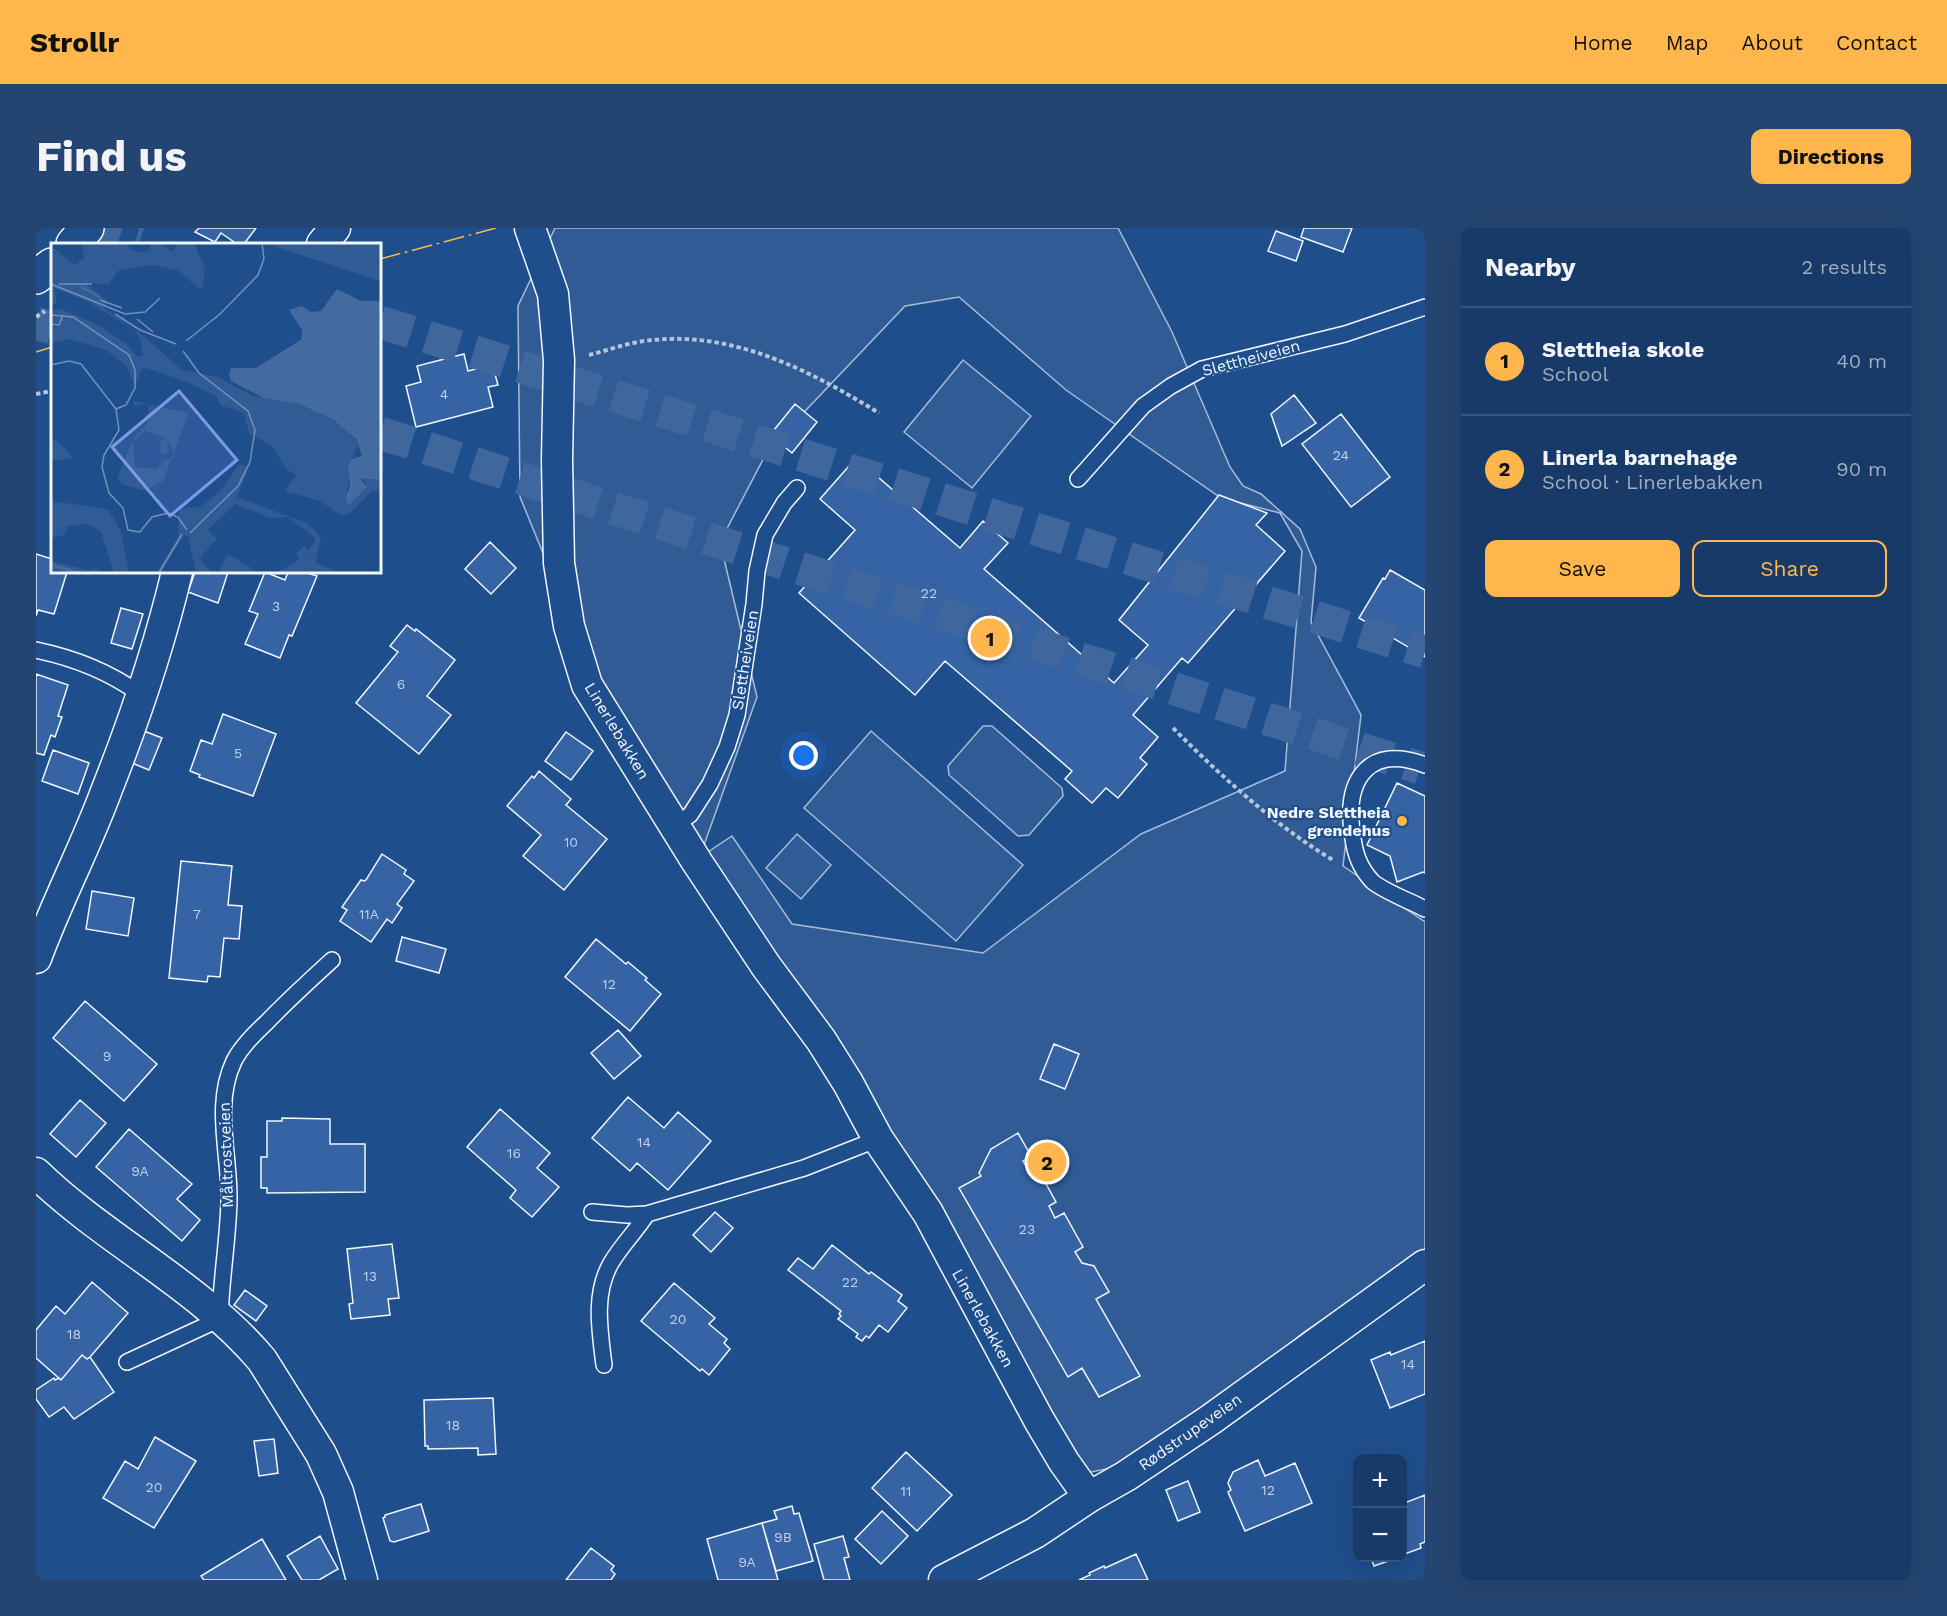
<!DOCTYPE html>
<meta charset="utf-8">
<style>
:root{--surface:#173a69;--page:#244571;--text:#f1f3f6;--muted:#9eadc0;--line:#36547d;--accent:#ffb74d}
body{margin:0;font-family:"Work Sans",sans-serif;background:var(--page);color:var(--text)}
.controls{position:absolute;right:18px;bottom:18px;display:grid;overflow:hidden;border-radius:12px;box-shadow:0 6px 24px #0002}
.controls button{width:54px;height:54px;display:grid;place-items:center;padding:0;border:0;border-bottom:2px solid var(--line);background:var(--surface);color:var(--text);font:30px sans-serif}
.you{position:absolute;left:768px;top:528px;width:21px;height:21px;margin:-15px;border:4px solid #fff;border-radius:50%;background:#1a73e8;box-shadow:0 0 0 9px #1a73e833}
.badge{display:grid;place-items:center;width:39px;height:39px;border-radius:50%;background:var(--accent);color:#111;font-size:20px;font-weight:700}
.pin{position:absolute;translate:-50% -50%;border:3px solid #fff;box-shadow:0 2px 6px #0006}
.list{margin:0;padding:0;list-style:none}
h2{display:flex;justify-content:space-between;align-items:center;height:78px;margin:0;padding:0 24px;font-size:26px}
h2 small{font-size:20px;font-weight:400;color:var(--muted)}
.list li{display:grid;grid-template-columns:39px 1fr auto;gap:18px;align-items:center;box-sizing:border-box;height:108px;padding:0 24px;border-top:2px solid var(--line)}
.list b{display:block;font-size:22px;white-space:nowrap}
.list p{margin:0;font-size:20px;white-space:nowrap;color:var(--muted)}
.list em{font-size:20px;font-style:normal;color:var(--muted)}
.actions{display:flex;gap:12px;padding:18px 24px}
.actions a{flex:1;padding:14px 0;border:2px solid var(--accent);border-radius:12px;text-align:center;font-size:21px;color:var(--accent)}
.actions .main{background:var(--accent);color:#111}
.map{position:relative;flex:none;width:1389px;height:1352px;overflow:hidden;border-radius:12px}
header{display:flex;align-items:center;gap:36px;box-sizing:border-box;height:84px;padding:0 30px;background:var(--accent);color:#111}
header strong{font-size:28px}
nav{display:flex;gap:33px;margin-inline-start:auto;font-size:21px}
.intro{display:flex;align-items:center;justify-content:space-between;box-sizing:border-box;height:144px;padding:0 36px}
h1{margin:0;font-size:42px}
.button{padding:15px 27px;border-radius:12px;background:var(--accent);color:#111;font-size:21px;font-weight:700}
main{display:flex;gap:36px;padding:0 36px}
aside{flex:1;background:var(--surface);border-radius:12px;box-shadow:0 6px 24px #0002}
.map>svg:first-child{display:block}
.built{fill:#305b95;stroke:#a8bbd7;stroke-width:1.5;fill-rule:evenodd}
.building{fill:#3563a3;stroke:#f2f6ff;stroke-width:1.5}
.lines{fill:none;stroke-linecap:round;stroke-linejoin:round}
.primary-tunnel{stroke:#3f679d;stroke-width:33;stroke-dasharray:33 16;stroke-linecap:butt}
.service-casing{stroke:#f2f6ff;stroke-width:18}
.minor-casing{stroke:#f2f6ff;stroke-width:33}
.tertiary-casing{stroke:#f2f6ff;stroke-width:36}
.path{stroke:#b3c4dc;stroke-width:4;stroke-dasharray:4.5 3;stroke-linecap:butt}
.service{stroke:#1f4e8c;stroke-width:15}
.minor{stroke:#1f4e8c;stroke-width:30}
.tertiary{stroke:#1f4e8c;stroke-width:33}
.power{stroke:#ffb74d;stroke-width:1.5;stroke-dasharray:21 4.5 3 4.5;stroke-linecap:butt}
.poi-dot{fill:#ffb74d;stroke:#1f4e8c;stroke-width:2}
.labels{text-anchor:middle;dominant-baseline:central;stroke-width:4.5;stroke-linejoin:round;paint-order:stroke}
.number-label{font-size:14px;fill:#c3d1e8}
.street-label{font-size:16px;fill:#f2f6ff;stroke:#1f4e8c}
.poi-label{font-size:16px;font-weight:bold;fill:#f2f6ff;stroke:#1f4e8c;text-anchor:end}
.inset-river{fill:none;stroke:#446ba0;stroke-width:3}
.inset-road{fill:none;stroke:#7391ba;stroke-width:1.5}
.view{fill:#7d9aea;fill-opacity:0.15;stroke:#7d9aea;stroke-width:3}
.inset-edge{fill:none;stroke:#f2f6ff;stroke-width:3}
</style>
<header>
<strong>Strollr</strong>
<nav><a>Home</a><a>Map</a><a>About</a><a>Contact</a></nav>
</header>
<div class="intro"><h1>Find us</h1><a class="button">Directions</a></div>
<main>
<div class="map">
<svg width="1389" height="1352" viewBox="0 0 1389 1352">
<rect width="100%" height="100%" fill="#1f4e8c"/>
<path class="built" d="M519,0H1082L1136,104L1194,239L1207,258L1225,266L1264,301L1280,339L1275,394L1325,487L1307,638L1389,694V1023L1268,1104L1112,1233L1034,1248L997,1179L960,1129L765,787L654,625L561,457L484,269L482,78ZM923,69L1030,162L1185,270L1244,285L1266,323L1249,543L1105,606L947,725L756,696L696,608L672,624L690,651L663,631L721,469L684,314L732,222L869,78Z
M927,132L995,188L936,260L868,204Z
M947,498H956L1026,560L1027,568L993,607L982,608L913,547L912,538Z
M835,503L987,637L920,713L768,580Z
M761,606L795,637L765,671L730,640Z"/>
<path class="building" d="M163,0H220L208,16H201L185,5L179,14L159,4Z
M1268,0H1316L1307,24L1265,9Z
M1240,3L1267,13L1260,33L1232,23Z
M428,126L432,143L447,139L448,141L457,139L462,157L452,159L457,179L380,199L370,158L385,154L381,138Z
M1258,167L1280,195L1246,218L1235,186Z
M759,176L781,194L756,225L734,207Z
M1305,186L1354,249L1315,279L1266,216Z
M820,230L924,320L947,293L972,315L948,341L1078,455L1112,417L1083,392L1183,267L1231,285L1220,297L1249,323L1152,435L1146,430L1097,487L1122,509L1104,530L1111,536L1082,570L1070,560L1056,575L1029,551L1036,543L909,433L879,467L763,365L819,302L784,271Z
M454,314L480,340L455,366L429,341Z
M0,326L16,331V344H31L18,386L2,382L0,388Z
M1354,342L1389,362V429L1323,390L1347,350L1349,351Z
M159,344H192L182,375L152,364Z
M229,344L249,352L252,344H269L281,348L256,408L253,407L244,430L209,416L222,386L213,383Z
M85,380L107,386L96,421L75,415Z
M371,397L379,403L380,401L419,432L391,468L415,487L383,526L320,475L362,424L354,418Z
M0,446L32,457L22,488L26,489L19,509L15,507L8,527L0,525Z
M187,486L240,506L217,568L163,549L164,547L154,543L165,512L176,516Z
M108,503L126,510L113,542L96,535Z
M530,504L557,523L535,552L509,533Z
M17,522L53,535L42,566L6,553Z
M503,543L535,571L530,577L571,611L528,662L487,628L505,607L471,578L496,548L498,550Z
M1361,555L1389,568V645L1387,644L1361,654L1354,628L1331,617Z
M346,626L370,642L368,646L378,653L361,676L366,680L356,695L351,691L335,714L304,693L311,682L306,679L325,652L328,653L330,652Z
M145,633L196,638L192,677L206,678L203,711L188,710L184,749L172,748L171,754L133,750Z
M56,663L98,670L92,708L50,701Z
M366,709L410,721L403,745L360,733Z
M560,711L590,736L592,734L611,750L609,752L625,766L594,803L529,749Z
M49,773L121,836L88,873L17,810Z
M582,802L605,828L578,851L555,825Z
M1018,816L1043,826L1029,861L1004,851Z
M592,869L628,900L642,884L675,913L632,962L601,935L594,943L556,910Z
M44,872L70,895L40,929L14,906Z
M464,881L514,925L501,940L523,959L496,989L474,970L480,962L431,919Z
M246,890L294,891V916H329V964L231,965V960H225V929H231V893H246Z
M93,901L156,956L141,971L164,992L146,1013L60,939Z
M982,905L995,928L987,933L994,945L1005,947L1020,974L1013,978L1019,990L1028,985L1047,1019L1039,1024L1046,1035L1058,1038L1073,1064L1060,1071L1104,1148L1063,1169L1046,1140L1032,1149L923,960L945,948L943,945L955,921Z
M679,984L697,1000L675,1024L657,1007Z
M356,1016L363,1070L352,1071L354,1087L315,1091L313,1076L317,1075L311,1021Z
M796,1017L833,1046L835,1044L866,1067L862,1073L871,1080L852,1104L843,1097L833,1110L830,1108L826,1113L820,1109L822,1106L802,1091L805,1088L803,1086L805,1083L752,1042L762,1030L777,1041Z
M56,1054L92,1085L54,1129L51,1131L46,1127L25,1152L0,1130V1102L20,1078L29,1086Z
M638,1055L679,1090L673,1096L691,1111L688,1115L694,1121L673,1147L666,1141L664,1143L605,1093Z
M209,1062L231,1078L220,1093L198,1077Z
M1389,1113V1166L1354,1180L1335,1132L1354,1124L1355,1127Z
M46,1127L51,1131L54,1129L78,1164L38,1191L28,1179L13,1189L0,1171V1162L18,1150L19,1152L23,1150L25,1152Z
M457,1170L460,1226L442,1227V1220L392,1221V1218H389L388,1172Z
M119,1209L160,1233L118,1300L67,1270L89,1233L102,1241Z
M238,1211L242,1245L223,1248L218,1213Z
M870,1224L916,1267L881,1303L836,1260Z
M1222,1232L1229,1248L1259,1235L1276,1275L1209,1303L1192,1264L1195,1262L1192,1255L1197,1244Z
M1152,1253L1164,1284L1142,1293L1130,1262Z
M1389,1267V1314L1384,1316L1385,1320L1366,1327V1276Z
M385,1276L393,1303L358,1314L354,1313L347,1290L349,1289V1287Z
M756,1278L758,1286L763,1285L777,1333L740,1343L726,1295L741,1291L738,1283Z
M846,1283L872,1308L845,1336L819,1311Z
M726,1295L742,1352H682L671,1311Z
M284,1308L302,1341L283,1352H266L251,1328Z
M807,1308L813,1329L808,1330L814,1352H788L778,1316Z
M226,1311L250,1352H168L165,1348Z
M555,1320L578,1338L575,1342L579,1346L575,1352H530Z
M1100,1326L1112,1352H1043L1054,1347L1053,1345L1068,1338L1069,1340Z
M1335,1330H1361L1338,1338Z"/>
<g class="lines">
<path class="primary-tunnel" d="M52,0L103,16
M344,94L1389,424
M0,95L16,100
M344,205L1384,540"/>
<defs>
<path id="service" d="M1042,251L1107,178L1135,158L1166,141L1309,106L1389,79
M0,422C39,430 72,443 104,466
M1389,537C1334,516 1309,550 1316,603C1318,622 1322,638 1336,653C1345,662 1376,674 1389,681
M640,597L654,587L674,556L691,519L701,487L718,376L721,343L729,307L748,275L761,260
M556,984L591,987L611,986L768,940L842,911
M91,1134L184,1091C185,1052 192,1012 193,973C194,927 177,877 198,833C205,819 218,806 230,795C251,773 273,753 296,732
M568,1137C564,1104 557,1066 575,1035C585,1018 600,1003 611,986"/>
<path id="minor" d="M494,0L517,66L523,132L521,232L523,335L533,398L551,457L661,634L730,738L785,812L812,855L842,911L892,985L1003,1192L1028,1234L1053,1269
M286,16L299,0
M0,730C21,673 50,618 71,561C98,493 124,415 141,344
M0,945C70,1013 163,1057 226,1132L285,1226L302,1264L326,1352
M908,1352L999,1305L1053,1269L1090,1248L1174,1192L1389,1037"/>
<path id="tertiary" d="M37,16L51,0
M0,49L16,37"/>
</defs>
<use href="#service" class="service-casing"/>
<use href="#minor" class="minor-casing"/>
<use href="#tertiary" class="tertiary-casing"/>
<path class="path" d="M0,89L9,83
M553,127C569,123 585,117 602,114C690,99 770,140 843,185
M0,166L16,163
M1137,500C1186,549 1237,596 1297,632"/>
<use href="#service" class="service"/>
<use href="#minor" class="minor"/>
<use href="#tertiary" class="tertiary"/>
<path class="power" d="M344,31L460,0
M0,124L16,119"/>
</g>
<circle class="poi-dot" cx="1366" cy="593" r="6"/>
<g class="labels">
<g class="number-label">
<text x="408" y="166">4</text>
<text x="1305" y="227">24</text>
<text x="893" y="365">22</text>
<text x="240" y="378">3</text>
<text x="365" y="456">6</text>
<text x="202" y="525">5</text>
<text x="535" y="614">10</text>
<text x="161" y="686">7</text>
<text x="333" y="686">11A</text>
<text x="573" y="756">12</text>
<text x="71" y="828">9</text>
<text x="608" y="914">14</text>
<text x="478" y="925">16</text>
<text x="104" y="943">9A</text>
<text x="991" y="1001">23</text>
<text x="334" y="1048">13</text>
<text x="814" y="1054">22</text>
<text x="642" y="1091">20</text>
<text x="38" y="1106">18</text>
<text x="1372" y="1136">14</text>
<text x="417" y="1197">18</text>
<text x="118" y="1259">20</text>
<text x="1232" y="1262">12</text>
<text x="870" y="1263">11</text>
<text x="747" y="1309">9B</text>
<text x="711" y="1334">9A</text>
</g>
<g class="street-label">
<text transform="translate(1215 130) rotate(-15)">Slettheiveien</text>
<text transform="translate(709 432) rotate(-81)">Slettheiveien</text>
<text transform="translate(581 503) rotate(59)">Linerlebakken</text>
<text transform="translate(190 927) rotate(-92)">Måltrostveien</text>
<text transform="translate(947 1090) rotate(61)">Linerlebakken</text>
<text transform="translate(1154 1204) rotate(-35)">Rødstrupeveien</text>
</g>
<g class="poi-label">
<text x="1354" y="584">Nedre Slettheia<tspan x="1354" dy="18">grendehus</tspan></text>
</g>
</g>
<g transform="translate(15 15)">
<rect width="330" height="330" fill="#1f4e8c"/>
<path d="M31,0H72L86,10L98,8L100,0H109L121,9L127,0H143L154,25L152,44L147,45L128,28L103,22L68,27L58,41L35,40L56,58L53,65L94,94L131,127L166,134L200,152L248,161L286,179L308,200L301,216L294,260L316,240L309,234L330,237V248H321L298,271L291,273L269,258L233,248L246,232L236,227L220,202L198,190L193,170L169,162L166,154L131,137L95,125L90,127L84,143L75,122L55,107L18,96L0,100V68L10,66L49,83L76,101L86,114L92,113L89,95L83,87L36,58L3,45L6,60L0,62V7L4,6L24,22L33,15ZM212,0H330V38ZM83,158L138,170L112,238L95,248L70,241L66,235L83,195L96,181L98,161L83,162ZM94,188L116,196L110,197L109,211H116L117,198L122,207L123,214L112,218L106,226L84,224L82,199ZM0,194L17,208L21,216L0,217ZM188,221L195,223L196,230L186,254L255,280L265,288L270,296L264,319L289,330H226L248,316L245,311L253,303L258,308L252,314L256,311L265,296L237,274L219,275L184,261L157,287L166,296L149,315L161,330H145L137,293L133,292L109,329L105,330L127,295L128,265L149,264L169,248ZM0,258L57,266L70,288L78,330H63L50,289L36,281L17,283L13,292L0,295ZM176,312L182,313L208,330H167ZM0,318L38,327L45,325L51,330H3Z" fill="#305b95" fill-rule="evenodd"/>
<path d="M286,46L310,58H330V237L309,235L316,244L297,263L294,256L299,243L297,223L301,216L311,213L306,197L283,177L248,161L213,155L180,138L178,132L180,125H205L251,96V87L238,67L251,63L260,69L270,68Z" fill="#446ba0"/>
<path class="inset-river" d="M30,44L49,54M0,322L29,330"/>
<path class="inset-road" d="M0,41L74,71L94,69L109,55M8,41H41M49,57L71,65M64,71L89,87L125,101M0,72L22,74L78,112L84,127V145L75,162L65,166M86,76L102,89M0,81L8,82L12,72M135,98L169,71L207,32L213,16L211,0M132,108L148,130L197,168L204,187L199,219L187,243L139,290M0,122L18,118L30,121L65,166L68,187L53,212L51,224L58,250L72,265L77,287L89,289L101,274L117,270L127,274L136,287M108,330L131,291"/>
<path class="view" d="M128,148L186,217L119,273L61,204Z"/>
<rect width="330" height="330" class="inset-edge"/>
</g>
</svg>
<div class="controls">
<button>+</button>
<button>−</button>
</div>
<div class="you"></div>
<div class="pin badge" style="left:954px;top:410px">1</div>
<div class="pin badge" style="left:1011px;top:934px">2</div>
</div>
<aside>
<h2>Nearby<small>2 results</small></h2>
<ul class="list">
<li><span class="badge">1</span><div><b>Slettheia skole</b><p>School</p></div><em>40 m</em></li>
<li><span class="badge">2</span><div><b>Linerla barnehage</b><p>School · Linerlebakken</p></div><em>90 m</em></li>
</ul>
<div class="actions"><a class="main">Save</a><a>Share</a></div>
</aside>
</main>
